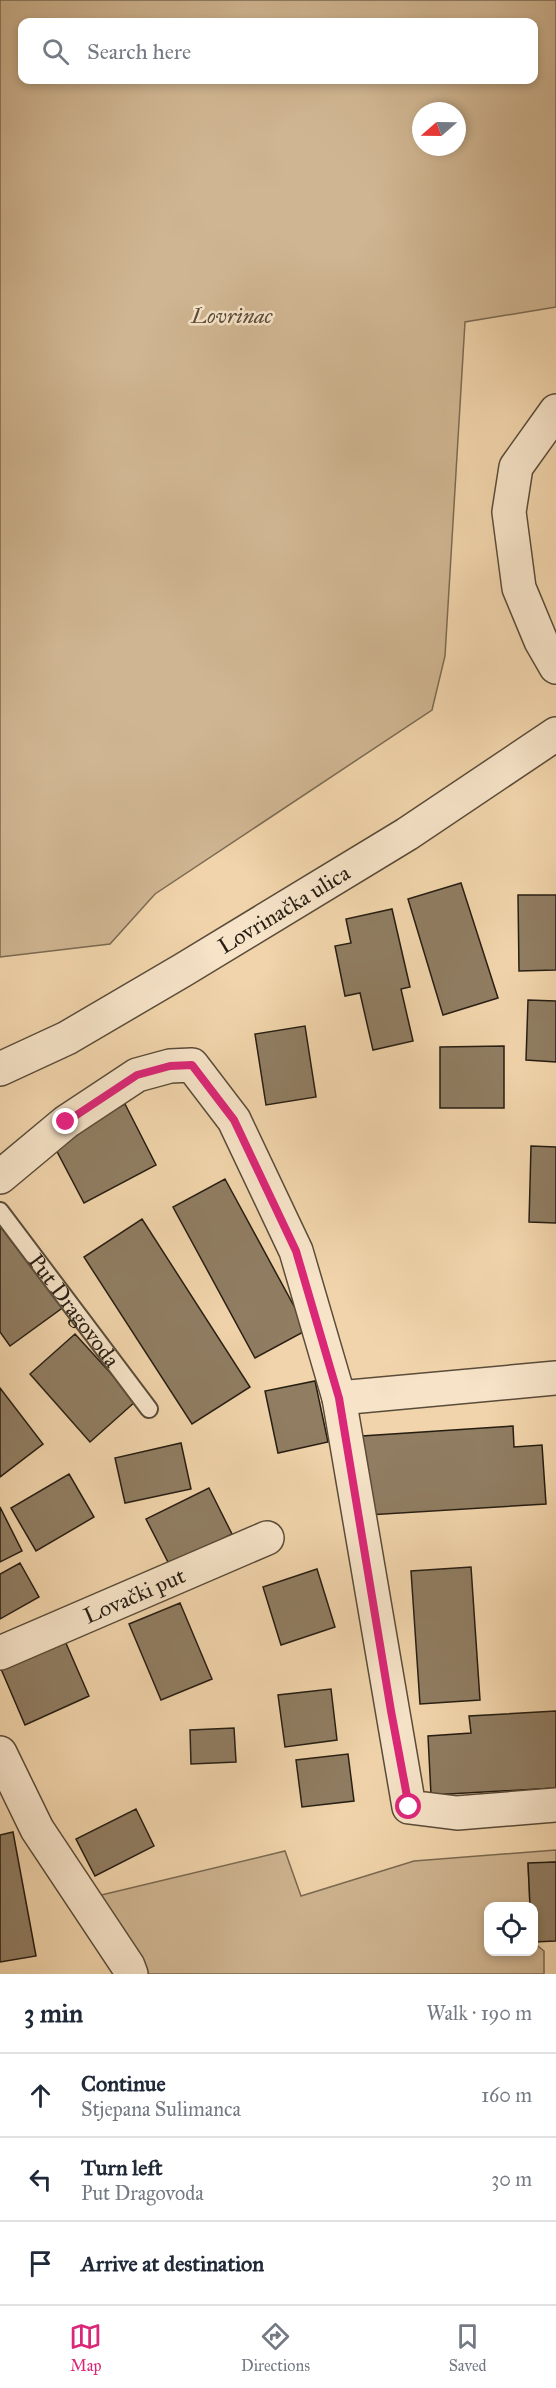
<!DOCTYPE html>
<meta charset="utf-8">
<style>
:root{--surface:#fff;--page:#f2f2f3;--text:#1f2937;--muted:#747a83;--line:#e0e1e3;--accent:#db2777}
body{margin:0;font-family:"IM FELL Great Primer",serif;background:var(--page);color:var(--text)}
.controls{position:absolute;right:18px;bottom:18px;display:grid;overflow:hidden;border-radius:12px;box-shadow:0 3px 9px #0003}
.controls button{width:54px;height:54px;display:grid;place-items:center;padding:0;border:0;border-bottom:2px solid var(--line);background:var(--surface);color:var(--text);font:30px sans-serif}
.compass{position:absolute;left:412px;top:102px;width:54px;height:54px;border-radius:50%;background:var(--surface);box-shadow:0 3px 9px #0003;rotate:250deg}
.stop{position:absolute;width:18px;height:18px;margin:-14px;border:4px solid #db2777;border-radius:50%;background:#fff}
.stop.end{background:#db2777;border-color:#fff;box-shadow:0 2px 6px #0008}
.list{margin:0;padding:0;list-style:none}
h2{display:flex;justify-content:space-between;align-items:center;height:78px;margin:0;padding:0 24px;font-size:26px}
h2 small{font-size:20px;font-weight:400;color:var(--muted)}
.list li{display:grid;grid-template-columns:39px 1fr auto;gap:18px;align-items:center;box-sizing:border-box;height:84px;padding:0 24px;border-top:2px solid var(--line)}
.list b{display:block;font-size:22px;white-space:nowrap}
.list p{margin:0;font-size:20px;white-space:nowrap;color:var(--muted)}
.list em{font-size:20px;font-style:normal;color:var(--muted)}
.icon{flex:none;width:33px;height:33px;fill:none;stroke:currentColor;stroke-width:2;stroke-linecap:round;stroke-linejoin:round}
.map{position:relative;flex:none;width:556px;height:1974px;overflow:hidden}
.search{position:absolute;background:var(--surface);box-shadow:0 3px 9px #0003;left:18px;right:18px;top:18px;height:66px;display:flex;align-items:center;gap:15px;box-sizing:border-box;padding:0 21px;border-radius:12px;color:var(--muted);font-size:22px}
.sheet{height:330px;background:var(--surface)}
nav{display:flex;justify-content:space-around;align-items:center;box-sizing:border-box;height:84px;border-top:2px solid var(--line);background:var(--surface);font-size:16px;color:var(--muted)}
nav a{display:grid;justify-items:center;gap:3px}
nav .on{color:var(--accent)}
.map>svg:first-child{display:block}
.green{fill:#cfb591;stroke:#7b6a52;stroke-width:1.5;fill-rule:evenodd}
.building{fill:#907d62;stroke:#271e13;stroke-width:1.5}
.lines{fill:none;stroke-linecap:round;stroke-linejoin:round}
.service-casing{stroke:#5a4c39;stroke-width:20}
.minor-casing{stroke:#5a4c39;stroke-width:36}
.tertiary-casing{stroke:#5a4c39;stroke-width:36}
.service{stroke:#f6e3c8;stroke-width:16}
.minor{stroke:#f6e3c8;stroke-width:33}
.tertiary{stroke:#f6e3c8;stroke-width:33}
.route{stroke:#db2777;stroke-width:8}
.labels{text-anchor:middle;dominant-baseline:central;stroke-width:5;stroke-linejoin:round;paint-order:stroke}
.park-label{font-size:22px;font-style:italic;fill:#594b39;stroke:#f6e3c8}
.street-label{font-size:22px;fill:#271e13;stroke:#f6e3c8}
</style>
<div class="map">
<svg width="556" height="1974" viewBox="0 0 556 1974">
<rect width="100%" height="100%" fill="#f1d4ab"/>
<filter id="stains"><feTurbulence type="fractalNoise" baseFrequency=".00333" numOctaves="4"/><feColorMatrix values="0 0 0 0 .2 0 0 0 0 .09 0 0 0 0 .02 0 0 0 .5 -.17"/></filter>
<radialGradient id="worn" r=".72"><stop offset=".6" stop-color="#630" stop-opacity="0"/><stop offset="1" stop-color="#630" stop-opacity=".3"/></radialGradient>
<path class="green" d="M0,0H556V307L465,322L445,656L432,710L155,894L110,944L0,957ZM534,22V80H22V22ZM421,111H457V147H421Z
M556,1850V1862L528,1864L530,1906H488V1952H534V1943L544,1951V1974H146L93,1897L285,1851L301,1896L414,1861Z"/>
<path class="building" d="M461,883L498,998L443,1015L408,899Z
M518,895H556V970L519,971Z
M392,909L410,987L401,989L413,1041L373,1050L360,993L345,996L335,946L351,943L346,919Z
M528,1000L556,1001V1062L526,1060Z
M305,1026L316,1097L266,1105L255,1034Z
M504,1046V1108H440V1047Z
M125,1104L156,1165L84,1203L52,1142Z
M531,1146L556,1147V1223L529,1222Z
M225,1179L307,1330L255,1358L173,1207Z
M0,1215L65,1306L10,1346L0,1332Z
M142,1219L250,1387L192,1424L84,1257Z
M75,1334L136,1401L90,1442L30,1374Z
M315,1381L328,1442L278,1453L265,1391Z
M0,1388L43,1444L0,1477Z
M513,1426L514,1447L542,1445L546,1504L368,1515L362,1436Z
M181,1443L191,1489L125,1503L115,1458Z
M69,1474L94,1517L36,1551L11,1508Z
M209,1488L232,1534L170,1566L146,1519Z
M0,1507L22,1551L0,1562Z
M20,1563L39,1597L0,1619V1574Z
M471,1567L480,1700L420,1704L411,1571Z
M317,1569L335,1627L281,1645L263,1587Z
M180,1603L212,1679L161,1700L129,1624Z
M65,1641L89,1696L25,1725L1,1669Z
M331,1689L337,1740L285,1747L278,1695Z
M556,1711V1788L431,1795L428,1736L471,1733L469,1716Z
M234,1728L236,1762L191,1764L190,1730Z
M348,1754L354,1801L302,1807L296,1760Z
M136,1809L154,1846L95,1876L76,1839Z
M13,1832L36,1956L0,1962V1835Z
M556,1862V1941L534,1942V1906H530L528,1863Z"/>
<g class="lines">
<defs>
<g id="service">
<path id="s1" d="M0,1211L149,1409"/>
</g>
<g id="minor">
<path d="M0,1177L66,1122L137,1075L170,1066L192,1065L234,1120L296,1251L339,1398L409,1807L457,1813L556,1805"/>
<path d="M339,1398L556,1378"/>
<path id="s2" d="M0,1653L267,1538"/>
<path d="M0,1753L37,1829L128,1966L131,1974"/>
</g>
<g id="tertiary">
<path d="M556,411L516,467L509,512L519,588L541,641L556,667"/>
<path id="s3" d="M0,1069L67,1038L183,970L407,834L556,734"/>
</g>
</defs>
<use href="#service" class="service-casing"/>
<use href="#minor" class="minor-casing"/>
<use href="#tertiary" class="tertiary-casing"/>
<use href="#service" class="service"/>
<use href="#minor" class="minor"/>
<use href="#tertiary" class="tertiary"/>
</g>
<g class="lines">
<path class="route" d="M66,1122L137,1075L170,1066L192,1065L234,1120L296,1251L339,1398L391,1711L409,1807"/>
</g>
<g class="labels">
<g class="park-label">
<text x="232" y="315">Lovrinac</text>
</g>
<g class="street-label">
<text stroke="none"><textPath href="#s3" startOffset="326">Lovrinačka ulica</textPath></text>
<text stroke="none"><textPath href="#s1" startOffset="124">Put Dragovoda</textPath></text>
<text stroke="none"><textPath href="#s2" startOffset="146">Lovački put</textPath></text>
</g>
</g>
<rect width="100%" height="100%" filter="url(#stains)"/>
<rect width="100%" height="100%" fill="url(#worn)"/>
</svg>
<div class="controls">
<button><svg class="icon" aria-label="locate" viewBox="0 0 24 24"><circle cx="12" cy="12" r="6"/><path d="M12 2v4M12 18v4M2 12h4M18 12h4"/></svg></button>
</div>
<svg class="compass" viewBox="-18 -18 36 36"><path d="M0-13l5 13h-10z" fill="#e53935"/><path d="M0 13l5-13h-10z" fill="#747a83"/></svg>
<div class="stop" style="left:409px;top:1807px"></div>
<div class="stop end" style="left:66px;top:1122px"></div>
<div class="search"><svg class="icon" aria-label="search" viewBox="0 0 24 24"><circle cx="10" cy="10" r="6"/><path d="M15 15l6 6"/></svg>Search here</div>
</div>
<section class="sheet">
<h2>3 min<small>Walk · 190 m</small></h2>
<ul class="list">
<li><svg class="icon" aria-label="ahead" viewBox="0 0 24 24"><path d="M12 20V5M6 11l6-6 6 6"/></svg><div><b>Continue</b><p>Stjepana Sulimanca</p></div><em>160 m</em></li>
<li><svg class="icon" aria-label="left" viewBox="0 0 24 24"><path d="M17 20v-9H6M10 6l-5 5 5 5"/></svg><div><b>Turn left</b><p>Put Dragovoda</p></div><em>30 m</em></li>
<li><svg class="icon" aria-label="arrive" viewBox="0 0 24 24"><path d="M6 21V4h12l-3 4 3 4H6"/></svg><div><b>Arrive at destination</b></div></li>
</ul>
</section>
<nav>
<a class="on"><svg class="icon" aria-label="map" viewBox="0 0 24 24"><path d="M3 6l6-2 6 2 6-2v14l-6 2-6-2-6 2zM9 4v14M15 6v14"/></svg>Map</a>
<a><svg class="icon" aria-label="directions" viewBox="0 0 24 24"><path d="M12 3l9 9-9 9-9-9zM9 14v-3h6M13 9l2 2-2 2"/></svg>Directions</a>
<a><svg class="icon" aria-label="saved" viewBox="0 0 24 24"><path d="M7 4h10v16l-5-4-5 4z"/></svg>Saved</a>
</nav>
